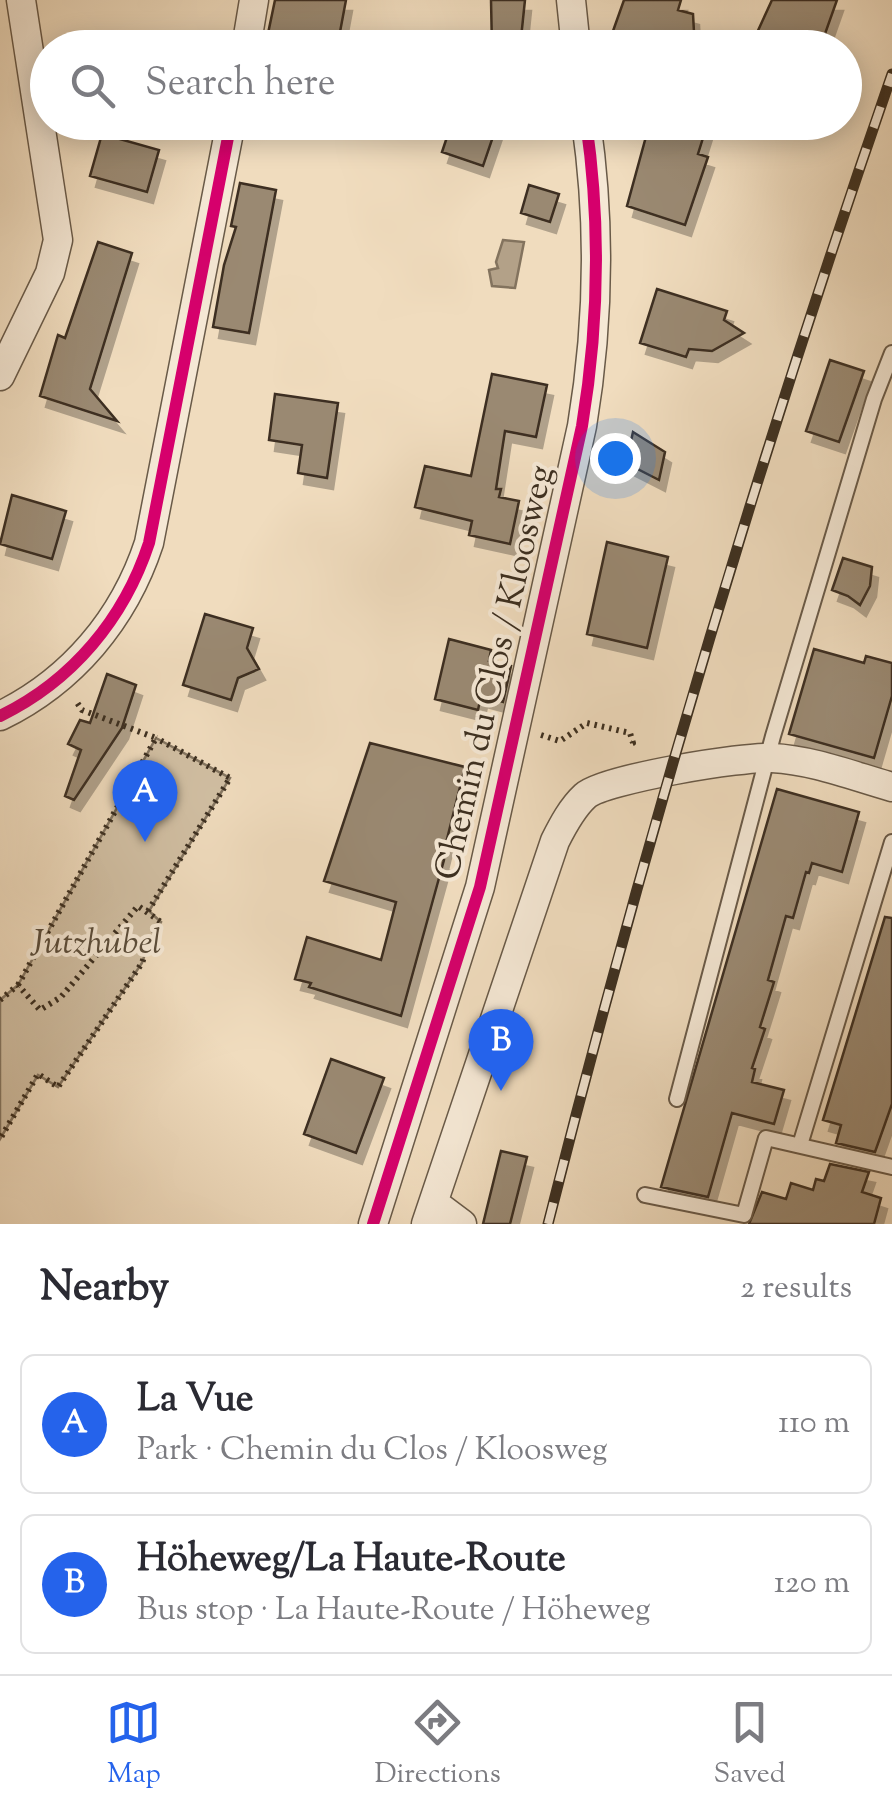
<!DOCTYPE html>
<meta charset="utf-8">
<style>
:root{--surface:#fff;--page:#f2f2f3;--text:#2b2b33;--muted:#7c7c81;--line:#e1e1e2;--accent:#2563eb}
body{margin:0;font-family:"Sorts Mill Goudy",serif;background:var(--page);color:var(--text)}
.you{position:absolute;left:615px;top:458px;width:35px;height:35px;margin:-25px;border:8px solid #fff;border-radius:50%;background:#1a73e8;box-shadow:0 0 0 15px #1a73e833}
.badge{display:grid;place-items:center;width:65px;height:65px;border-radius:50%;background:var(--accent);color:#fff;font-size:32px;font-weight:700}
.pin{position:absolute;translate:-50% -82px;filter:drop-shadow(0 2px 5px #0008)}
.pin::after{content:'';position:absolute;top:52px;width:35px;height:30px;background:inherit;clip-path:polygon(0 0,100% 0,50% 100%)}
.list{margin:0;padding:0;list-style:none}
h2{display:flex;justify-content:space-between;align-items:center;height:130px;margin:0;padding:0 40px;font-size:42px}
h2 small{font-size:32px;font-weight:400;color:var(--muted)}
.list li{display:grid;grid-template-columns:65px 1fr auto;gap:30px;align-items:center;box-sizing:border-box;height:140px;margin:0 20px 20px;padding:0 20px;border:2px solid var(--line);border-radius:15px}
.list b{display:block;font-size:38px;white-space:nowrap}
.list p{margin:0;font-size:32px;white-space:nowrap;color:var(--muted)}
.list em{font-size:32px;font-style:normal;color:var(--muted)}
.icon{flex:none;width:55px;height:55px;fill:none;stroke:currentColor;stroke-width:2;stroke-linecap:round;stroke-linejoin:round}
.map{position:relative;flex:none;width:892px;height:1224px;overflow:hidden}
.search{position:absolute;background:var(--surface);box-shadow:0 5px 25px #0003;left:30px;right:30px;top:30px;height:110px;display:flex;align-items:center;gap:25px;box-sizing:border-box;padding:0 35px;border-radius:55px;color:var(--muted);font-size:38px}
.sheet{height:450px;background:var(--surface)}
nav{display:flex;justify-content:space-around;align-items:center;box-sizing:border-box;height:140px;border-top:2px solid var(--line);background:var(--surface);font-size:28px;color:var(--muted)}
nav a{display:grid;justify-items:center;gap:5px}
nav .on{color:var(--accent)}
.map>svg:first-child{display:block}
.green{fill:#d1bfa3;stroke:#867762;stroke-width:2.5}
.water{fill:#b3a188;stroke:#83735e;stroke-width:2.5}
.building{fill:#9a8972;stroke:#3c2f20;stroke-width:2.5;filter:url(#shadow)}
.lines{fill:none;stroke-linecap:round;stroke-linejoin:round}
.service-casing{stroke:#695a48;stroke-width:18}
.minor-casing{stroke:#695a48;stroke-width:31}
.path{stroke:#3c2f20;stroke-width:6;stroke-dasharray:2.5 5;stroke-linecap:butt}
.service{stroke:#f5e8d5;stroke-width:14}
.minor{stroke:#f5e8d5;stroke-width:28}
.rail-casing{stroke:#3c2f20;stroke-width:11}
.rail{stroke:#f5e8d5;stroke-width:8;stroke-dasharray:22;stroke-linecap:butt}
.cycleway-casing{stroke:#f5e8d5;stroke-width:19}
.cycleway{stroke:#d6006c;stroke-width:12}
.labels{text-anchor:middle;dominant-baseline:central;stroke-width:8;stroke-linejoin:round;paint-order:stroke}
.street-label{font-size:35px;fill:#3c2f20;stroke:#f5e8d5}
.park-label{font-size:35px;font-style:italic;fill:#5a4c3a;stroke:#f5e8d5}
</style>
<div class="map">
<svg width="892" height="1224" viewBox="0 0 892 1224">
<defs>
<filter id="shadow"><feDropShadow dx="6" dy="11" stdDeviation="0" flood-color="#0004"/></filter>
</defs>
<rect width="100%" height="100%" fill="#f0dcbe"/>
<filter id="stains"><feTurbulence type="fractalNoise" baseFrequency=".002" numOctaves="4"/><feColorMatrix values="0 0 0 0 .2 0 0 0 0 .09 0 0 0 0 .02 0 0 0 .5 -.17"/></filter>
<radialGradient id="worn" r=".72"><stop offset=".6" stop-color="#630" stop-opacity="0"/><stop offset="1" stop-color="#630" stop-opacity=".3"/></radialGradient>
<path class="green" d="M156,738L230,778L149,911L161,922L149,942L142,963L58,1087L38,1075L0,1139V1000L18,985Z"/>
<path class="water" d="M503,240L524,242L515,288L492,286L489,270L498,268L496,262Z"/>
<path class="building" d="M275,0H346L337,48H265Z
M491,0H525L520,48H492Z
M624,0H681L678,10L693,14L694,32L686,37L682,48H658L613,31Z
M772,0H837L820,48H750Z
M452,122H498L483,166L442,152Z
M650,122H708L698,154L708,157L685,225L627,206Z
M102,134L159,150L147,192L90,176Z
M240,183L276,190L249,333L213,327L224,265L236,227L231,226Z
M529,185L559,194L550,222L521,213Z
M98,242L132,253L90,389L117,421L40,396L58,335L65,338Z
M657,289L727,311L724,320L744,333L712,351L689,349L686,357L640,343Z
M830,360L864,371L839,442L806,431Z
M492,374L547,385L536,437L505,431L496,489H501L499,497L519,501L510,544L469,535L472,521L415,507L425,466L471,476Z
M275,394L338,403L327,478L298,473L302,445L269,440Z
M633,432L665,452L659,480L626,463Z
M12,495L66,511L52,559L0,544Z
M607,542L668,557L647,648L587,634Z
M843,558L872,567L870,586L860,605L848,596L832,590Z
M205,614L253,628L247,648L259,669L238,678L231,700L183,685Z
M449,639L491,650L489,661L511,666L503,702L481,696L478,710L435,699Z
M814,649L864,663L866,656L892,663V696L874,758L789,734Z
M107,674L136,685L122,728L74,800L65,796L81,750L68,744L80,720L90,723Z
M370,743L465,767L442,859L444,860L401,1016L309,987L311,983L295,979L307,937L381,960L396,902L324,881Z
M777,789L859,812L842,872L812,863L809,873L806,872L793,918L786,916L768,980L774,982L760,1027L765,1029L752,1068L755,1069L752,1082L784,1090L774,1124L732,1113L708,1197L661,1187Z
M885,917L892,918V1104L875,1152L836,1143L841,1125L823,1120Z
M331,1059L384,1078L356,1153L304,1134Z
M501,1151L527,1157L510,1224H483Z
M830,1164L869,1172L862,1192L881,1198L874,1224H749L762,1192L786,1199L791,1183L813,1190L816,1179L824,1181Z"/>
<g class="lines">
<defs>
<path id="service" d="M677,1099L773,736L874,399L892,353
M800,1145L892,842
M645,1195L744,1215L766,1138L892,1167"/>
<path id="minor" d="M571,0L576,48
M246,48L254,0
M0,376L50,273L58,240L21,0
M0,716C72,681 124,619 149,543L231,122
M434,1203L462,1224
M373,1224L480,887L582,426C599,324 601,225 586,122
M426,1224L555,841C563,825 572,808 585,796C603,779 745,756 772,758C813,760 853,776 892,787"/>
</defs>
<use href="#service" class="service-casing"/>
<use href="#minor" class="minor-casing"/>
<path class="path" d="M541,735L560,741L587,723L630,733L633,743L628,745
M148,911L230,778L156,738
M18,985L156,738L82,710L76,701
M0,1000L18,985L40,1010L61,997L138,906L161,922L149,942L142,963L58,1087L38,1074L0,1139"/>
<use href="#service" class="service"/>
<use href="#minor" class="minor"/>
<defs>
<path id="rail" d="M548,1224C646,836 761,452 892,74"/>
</defs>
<use href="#rail" class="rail-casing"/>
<use href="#rail" class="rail"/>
<defs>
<path id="cycleway" d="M0,716C72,681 124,619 149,543L231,122
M373,1224L480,887L582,426C599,324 601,225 586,122"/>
</defs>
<use href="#cycleway" class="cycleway-casing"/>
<use href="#cycleway" class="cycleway"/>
</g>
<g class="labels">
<g class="street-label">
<text transform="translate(496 673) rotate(-77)">Chemin du Clos / Kloosweg</text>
</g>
<g class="park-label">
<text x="96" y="944">Jutzhubel</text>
</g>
</g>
<rect width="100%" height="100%" filter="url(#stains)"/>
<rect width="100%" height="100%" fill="url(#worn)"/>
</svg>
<div class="you"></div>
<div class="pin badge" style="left:145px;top:842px">A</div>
<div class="pin badge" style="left:501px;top:1091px">B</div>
<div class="search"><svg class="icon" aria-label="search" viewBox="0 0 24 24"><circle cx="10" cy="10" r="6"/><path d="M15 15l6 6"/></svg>Search here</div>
</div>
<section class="sheet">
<h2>Nearby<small>2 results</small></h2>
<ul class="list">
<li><span class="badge">A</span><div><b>La Vue</b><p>Park · Chemin du Clos / Kloosweg</p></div><em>110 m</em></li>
<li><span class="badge">B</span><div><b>Höheweg/La Haute-Route</b><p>Bus stop · La Haute-Route / Höheweg</p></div><em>120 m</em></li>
</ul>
</section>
<nav>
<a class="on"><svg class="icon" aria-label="map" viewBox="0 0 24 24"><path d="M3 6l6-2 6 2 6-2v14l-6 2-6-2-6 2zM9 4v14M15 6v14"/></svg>Map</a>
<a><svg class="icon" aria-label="directions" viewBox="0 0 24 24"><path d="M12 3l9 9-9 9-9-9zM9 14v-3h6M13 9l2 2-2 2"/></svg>Directions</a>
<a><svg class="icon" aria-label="saved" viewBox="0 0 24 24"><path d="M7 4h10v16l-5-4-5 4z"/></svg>Saved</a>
</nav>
